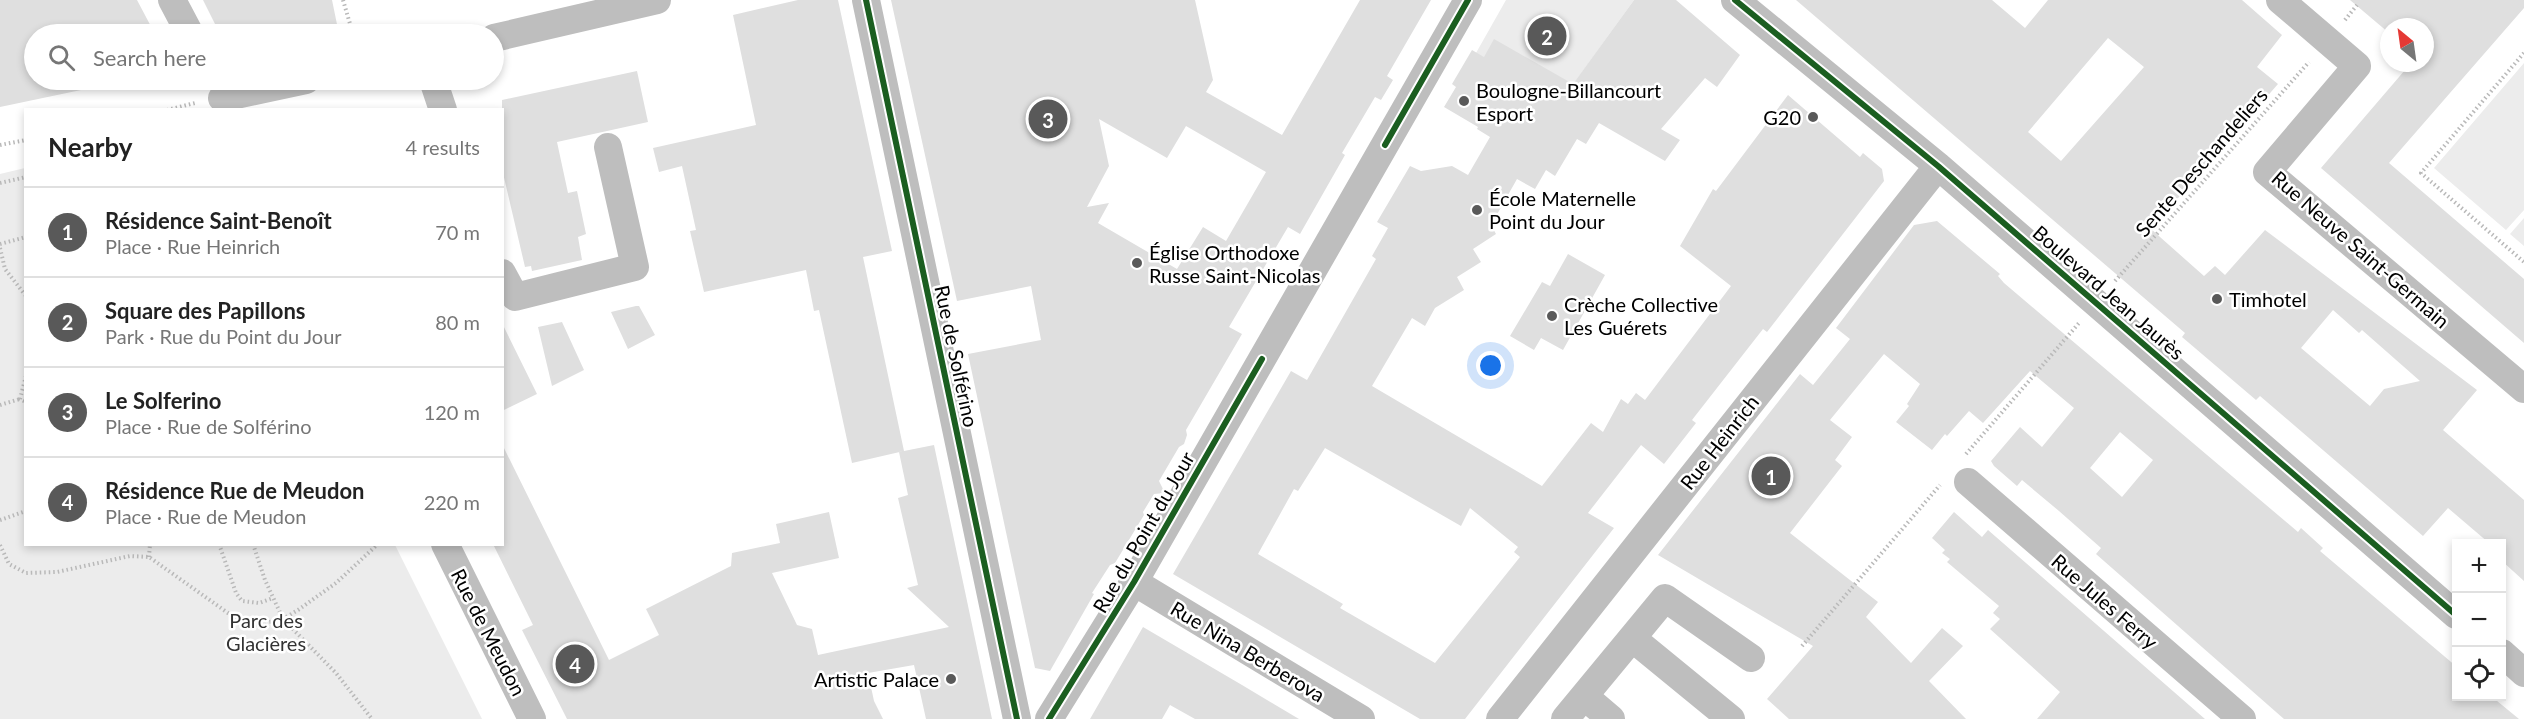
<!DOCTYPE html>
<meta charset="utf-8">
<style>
:root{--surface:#fff;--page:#f6f6f6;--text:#222;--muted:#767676;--line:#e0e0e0;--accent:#595959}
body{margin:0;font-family:Lato,sans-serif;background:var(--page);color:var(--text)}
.controls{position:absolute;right:18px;bottom:18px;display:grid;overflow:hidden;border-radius:0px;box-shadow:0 3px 9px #0003}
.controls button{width:54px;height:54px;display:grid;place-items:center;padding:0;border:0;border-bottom:2px solid var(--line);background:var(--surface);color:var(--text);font:30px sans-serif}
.compass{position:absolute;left:2380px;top:18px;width:54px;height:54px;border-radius:50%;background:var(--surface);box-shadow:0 3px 9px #0003;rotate:331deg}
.you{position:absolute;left:1491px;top:366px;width:21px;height:21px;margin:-15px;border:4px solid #fff;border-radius:50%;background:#1a73e8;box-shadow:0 0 0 9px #1a73e833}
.badge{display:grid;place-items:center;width:39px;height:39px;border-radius:50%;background:var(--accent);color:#fff;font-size:20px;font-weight:700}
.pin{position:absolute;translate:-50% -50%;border:3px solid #fff;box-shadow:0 2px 6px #0006}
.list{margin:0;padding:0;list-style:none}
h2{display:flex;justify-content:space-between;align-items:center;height:78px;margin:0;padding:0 24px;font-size:26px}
h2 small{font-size:20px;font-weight:400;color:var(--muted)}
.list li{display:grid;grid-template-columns:39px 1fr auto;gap:18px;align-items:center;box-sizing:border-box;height:90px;padding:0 24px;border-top:2px solid var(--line)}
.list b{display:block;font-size:22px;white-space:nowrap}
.list p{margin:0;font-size:20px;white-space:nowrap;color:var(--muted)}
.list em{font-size:20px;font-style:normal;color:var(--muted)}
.icon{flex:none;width:33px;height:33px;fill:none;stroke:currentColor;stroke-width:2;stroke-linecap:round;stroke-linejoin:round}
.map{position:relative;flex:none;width:2524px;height:719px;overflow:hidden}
.search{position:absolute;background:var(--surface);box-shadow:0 3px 9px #0003;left:24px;top:24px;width:480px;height:66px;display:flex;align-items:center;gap:15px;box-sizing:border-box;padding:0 21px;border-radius:33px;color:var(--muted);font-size:22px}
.panel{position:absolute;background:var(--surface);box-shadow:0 3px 9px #0003;left:24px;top:108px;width:480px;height:438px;border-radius:0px}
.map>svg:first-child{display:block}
.green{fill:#ececec}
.building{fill:#dfdfdf;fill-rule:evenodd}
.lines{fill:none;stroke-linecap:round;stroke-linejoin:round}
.path{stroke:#b9b9b9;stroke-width:4;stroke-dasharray:1.5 3;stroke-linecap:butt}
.minor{stroke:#bebebe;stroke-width:28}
.cycleway-casing{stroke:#fff;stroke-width:10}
.cycleway{stroke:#1b5e20;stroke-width:6}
.poi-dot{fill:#595959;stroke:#fff;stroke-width:2}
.labels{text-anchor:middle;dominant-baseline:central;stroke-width:5;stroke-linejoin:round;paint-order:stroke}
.poi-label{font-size:20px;fill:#000;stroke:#fff;text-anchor:start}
.street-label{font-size:20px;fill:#000;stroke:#fff}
.park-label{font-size:20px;fill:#333;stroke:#fff}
</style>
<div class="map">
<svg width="2524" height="719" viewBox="0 0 2524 719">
<rect width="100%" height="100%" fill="#fff"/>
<path class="green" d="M1506,0H1634L1561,101L1476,53Z
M2524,63V210L2506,230L2434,168Z
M25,168L26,544L395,545L482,719H0V174Z
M2524,218V246L2510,234Z"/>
<path class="building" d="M0,0H137L155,34H34V80H80L81,90L0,107Z
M203,0H332L339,34H220Z
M798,0H838L892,251L863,257L904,451L852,463L819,310L814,311L806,270L704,292L690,231L696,230L682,166L659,172L653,148L756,125L733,15Z
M891,0H1195L1213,80L1206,92L1282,135L1360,0H1431L1387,76L1393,80L1381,100L1375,97L1342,153L1345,155L1300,234L1288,227L1229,327L1242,334L1186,430L1187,435L1184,444L1179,447L1159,481L1165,493L1154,494L1143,512L1144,515L1115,563L1110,565L1092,593L1094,594L1050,671L1035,668L968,354L1041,340L1031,286L957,301ZM1099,119L1167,158L1186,126L1266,172L1226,241L1203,227L1177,269L1098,223L1109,203L1087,207L1109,166Z
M1634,0H1676L1740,55L1717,87L1705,78L1661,129L1680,140L1665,161L1599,123L1586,144L1577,139L1555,176L1546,170L1535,189L1517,179L1491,225L1496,234L1473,249L1481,262L1457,277L1464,290L1435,308L1425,326L1412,318L1372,386L1542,486L1591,423L1603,432L1621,399L1628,404L1636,393L1645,400L1731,286L1680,246L1713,189L1716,191L1788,95L1860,157L1863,153L1882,169L1884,181L1767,332L1763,329L1692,420L1696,423L1664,464L1641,445L1588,513L1614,528L1465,719H1420L1173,574L1291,371L1307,380L1376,259L1372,256L1388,228L1377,222L1410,166L1421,171L1452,166L1468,175L1490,137L1477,129L1478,127L1444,107L1456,87L1452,84L1472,50L1484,57L1494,39L1573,84ZM1325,448L1461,526L1470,508L1518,547L1514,552L1520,557L1435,663L1340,608L1343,604L1258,554L1294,489L1298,491Z
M1796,0H1992L2025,28L2048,0H2242L2282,35L2257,67L2278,84L2151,229L2204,276L2215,266L2225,275L2265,230L2477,390L2443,430L2524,500V581L2502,561V543H2489L2448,508L2423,536L2260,396L2256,400L2182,337L2185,333ZM2108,38L2144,67L2061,161L2028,132ZM2333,310L2359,333L2362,330L2420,381L2384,389L2370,406L2301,348Z
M2350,0H2524V8L2389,163L2524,279V343L2321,168L2411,63H2425V27H2389V33Z
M637,71L648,122L557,142L568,193L577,191L586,234L578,237L582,260L532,271L531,266L525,267L502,169V100Z
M1937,221L2000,274L1998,276L2004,283L2298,532L2301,528L2323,548L2320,551L2457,667V696H2491L2519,719H2284L2096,554L2101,548L2059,511L2022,480L2017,486L1994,466L1991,461L2020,427L2042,447L2074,408L2030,371L1983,423L1969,411L1947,436L1945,434L1932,450L1896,422L1909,406L1907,404L1920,384L1884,354L1830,420L1852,437L1835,460L1842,466L1790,533L1878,602L1866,617L1911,663L1942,628L1963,646L1929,681L1966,719H1789L1767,699L1813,646L1658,555L1800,374L1813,385L1850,339L1836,328L1914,225ZM2120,432L2153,460L2122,497L2090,468Z
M1568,254L1605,275L1563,350L1541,338L1534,350L1510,336L1542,282L1550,286Z
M636,306H639L655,335L628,349L611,312Z
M562,322L584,370L552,386L538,327Z
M502,323L537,394L502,411Z
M502,444L609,660L659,635L646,609L731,566L732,553L780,543L776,524L829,512L839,558L772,573L797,625L812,629L818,655L949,627L907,588L918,585L898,498L908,495L899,452L934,445L992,719H926L914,665L868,673L874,701L883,719H567L522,630L533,625L493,544H502Z
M1954,512L1982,537L1988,530L2205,719H2037L2060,692L1990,629L2000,619L1993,613L1999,606L1947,562L1950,559L1942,553L1945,550L1932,538Z
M1143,627L1242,685L1299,719H1195L1170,705L1162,719H1090Z"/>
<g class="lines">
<path class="path" d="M343,0L353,34
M2345,20L2357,5
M2524,53L2421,173L2524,262
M167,110L195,103
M0,145L26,140
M0,183L26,177
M0,244L26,237
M0,248L5,269L26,296
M2115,281L2309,62
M26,376L20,399L26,402
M0,405L20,399
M1966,454L2079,323
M0,520L26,511
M219,544L236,593L242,601L259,603L273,598
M253,544L265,580L283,619L336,673L372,719
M0,545L9,564L26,573L57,572L130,556L149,557L228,613L255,625L283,619L298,610L336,583L378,544
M149,557L150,544
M1802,646L1940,485"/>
<path class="minor" d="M172,0L190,34
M866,0L1017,719
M1735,0L1938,166L2456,615
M2280,0L2357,66L2267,172L2524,389
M494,38L657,0
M433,80L443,110
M222,98L306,80
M502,273L515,297L635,267L608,147
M1968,482L2242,719
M445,544L532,719
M1134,582L1361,719
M1632,638L1731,719
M2502,653L2524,673
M1584,696L1611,719
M1049,719L1134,582L1468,0
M1500,719L1938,166
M1565,719L1665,598L1751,658"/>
<defs>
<path id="cycleway" d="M866,0L1017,719
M1735,0L1938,166L2456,615
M1385,145L1468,0
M1049,719L1134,582L1262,359"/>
</defs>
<use href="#cycleway" class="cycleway-casing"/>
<use href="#cycleway" class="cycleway"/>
</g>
<g class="poi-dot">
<circle cx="1464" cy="101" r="6"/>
<circle cx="1813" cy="117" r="6"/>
<circle cx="1477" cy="210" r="6"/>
<circle cx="1137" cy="263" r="6"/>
<circle cx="2217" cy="299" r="6"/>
<circle cx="1552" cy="316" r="6"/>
<circle cx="951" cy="679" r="6"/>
</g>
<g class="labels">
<g class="poi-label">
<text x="1476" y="90">Boulogne-Billancourt<tspan x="1476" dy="23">Esport</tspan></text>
<text x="1801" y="117" text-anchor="end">G20</text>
<text x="1489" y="198">École Maternelle<tspan x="1489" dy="23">Point du Jour</tspan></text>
<text x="1149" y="252">Église Orthodoxe<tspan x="1149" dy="23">Russe Saint-Nicolas</tspan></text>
<text x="2229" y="299">Timhotel</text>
<text x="1564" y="304">Crèche Collective<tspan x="1564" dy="23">Les Guérets</tspan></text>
<text x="939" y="679" text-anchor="end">Artistic Palace</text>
</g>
<g class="street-label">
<text transform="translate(2201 162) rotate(-49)">Sente Deschandeliers</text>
<text transform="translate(2361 249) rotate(41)">Rue Neuve Saint-Germain</text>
<text transform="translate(2109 292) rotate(41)">Boulevard Jean Jaurès</text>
<text transform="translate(957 356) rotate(78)">Rue de Solférino</text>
<text transform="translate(1719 442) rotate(-52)">Rue Heinrich</text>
<text transform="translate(1143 532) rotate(-60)">Rue du Point du Jour</text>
<text transform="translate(2105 601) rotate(41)">Rue Jules Ferry</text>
<text transform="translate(489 632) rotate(63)">Rue de Meudon</text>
<text transform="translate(1248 651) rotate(31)">Rue Nina Berberova</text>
</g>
<g class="park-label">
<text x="266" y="620">Parc des<tspan x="266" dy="23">Glacières</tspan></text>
</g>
</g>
</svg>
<div class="controls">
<button>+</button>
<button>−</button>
<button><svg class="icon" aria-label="locate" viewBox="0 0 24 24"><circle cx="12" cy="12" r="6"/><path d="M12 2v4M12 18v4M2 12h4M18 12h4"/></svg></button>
</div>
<svg class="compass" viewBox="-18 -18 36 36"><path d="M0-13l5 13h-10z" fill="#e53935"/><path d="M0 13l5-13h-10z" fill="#767676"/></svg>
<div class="you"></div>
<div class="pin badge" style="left:1771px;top:476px">1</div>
<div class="pin badge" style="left:1547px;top:36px">2</div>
<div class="pin badge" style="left:1048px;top:119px">3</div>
<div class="pin badge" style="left:575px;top:664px">4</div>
<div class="search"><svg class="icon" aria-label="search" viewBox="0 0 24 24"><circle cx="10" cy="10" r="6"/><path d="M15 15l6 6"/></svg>Search here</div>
<section class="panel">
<h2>Nearby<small>4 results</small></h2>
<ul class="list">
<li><span class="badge">1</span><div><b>Résidence Saint-Benoît</b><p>Place · Rue Heinrich</p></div><em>70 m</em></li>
<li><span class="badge">2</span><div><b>Square des Papillons</b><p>Park · Rue du Point du Jour</p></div><em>80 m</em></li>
<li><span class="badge">3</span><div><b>Le Solferino</b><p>Place · Rue de Solférino</p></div><em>120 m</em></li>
<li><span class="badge">4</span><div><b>Résidence Rue de Meudon</b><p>Place · Rue de Meudon</p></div><em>220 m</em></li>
</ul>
</section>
</div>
